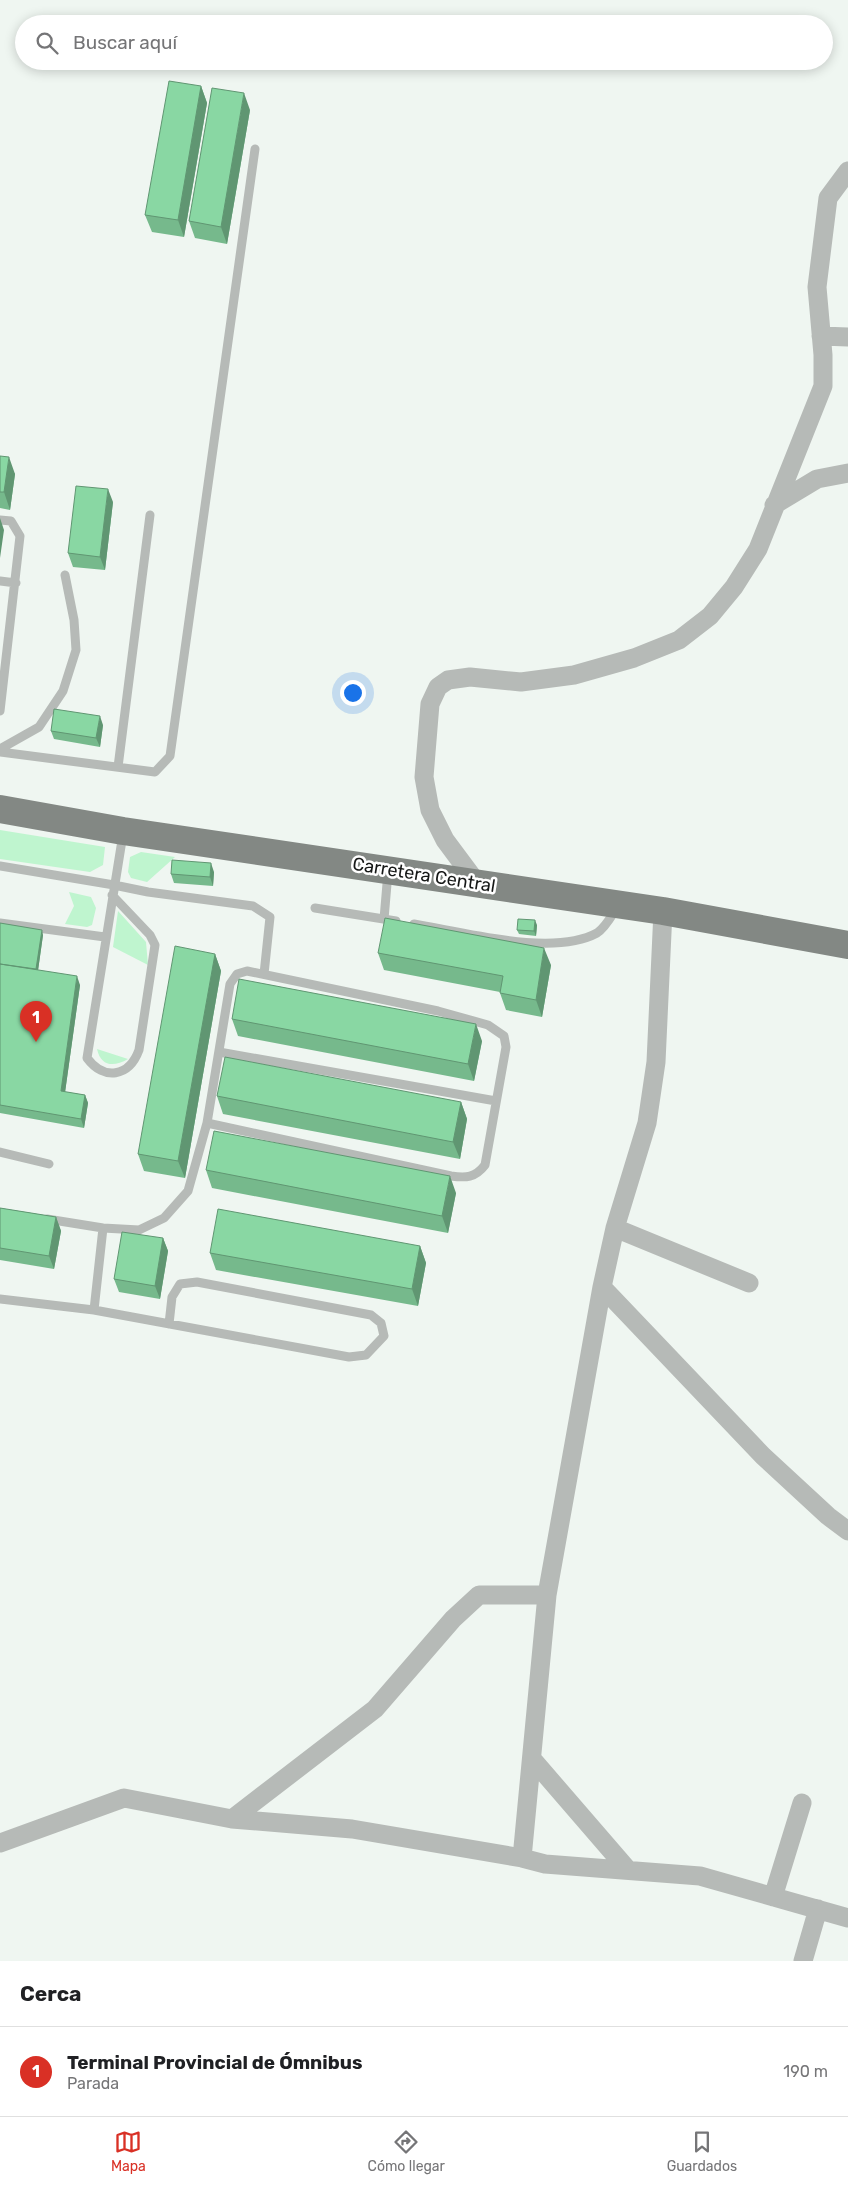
<!DOCTYPE html>
<html lang="es">
<meta charset="utf-8">
<style>
:root{--surface:#fff;--page:#f2f2f2;--text:#202124;--muted:#757577;--line:#e0e0e0;--accent:#d93025}
body{margin:0;font-family:Rubik,sans-serif;background:var(--page);color:var(--text)}
.you{position:absolute;left:352px;top:692px;width:18px;height:18px;margin:-12px;border:4px solid #fff;border-radius:50%;background:#1a73e8;box-shadow:0 0 0 8px #1a73e833}
.badge{display:grid;place-items:center;width:32px;height:32px;border-radius:50%;background:var(--accent);color:#fff;font-size:16px;font-weight:700}
.pin{position:absolute;translate:-50% -41px;filter:drop-shadow(0 1px 2px #0008)}
.pin::after{content:'';position:absolute;top:26px;width:18px;height:15px;background:inherit;clip-path:polygon(0 0,100% 0,50% 100%)}
.list{margin:0;padding:0;list-style:none}
h2{display:flex;justify-content:space-between;align-items:center;height:65px;margin:0;padding:0 20px;font-size:21px}
h2 small{font-size:16px;font-weight:400;color:var(--muted)}
.list li{display:grid;grid-template-columns:32px 1fr auto;gap:15px;align-items:center;box-sizing:border-box;height:90px;padding:0 20px;border-top:1px solid var(--line)}
.list b{display:block;font-size:19px;white-space:nowrap}
.list p{margin:0;font-size:16px;white-space:nowrap;color:var(--muted)}
.list em{font-size:16px;font-style:normal;color:var(--muted)}
.icon{flex:none;width:28px;height:28px;fill:none;stroke:currentColor;stroke-width:2;stroke-linecap:round;stroke-linejoin:round}
.map{position:relative;flex:none;width:848px;height:1961px;overflow:hidden}
.search{position:absolute;background:var(--surface);box-shadow:0 2px 12px #0003;left:15px;right:15px;top:15px;height:55px;display:flex;align-items:center;gap:12px;box-sizing:border-box;padding:0 18px;border-radius:28px;color:var(--muted);font-size:19px}
.sheet{height:155px;background:var(--surface)}
nav{display:flex;justify-content:space-around;align-items:center;box-sizing:border-box;height:70px;border-top:1px solid var(--line);background:var(--surface);font-size:14px;color:var(--muted)}
nav a{display:grid;justify-items:center;gap:2px}
nav .on{color:var(--accent)}
.map>svg:first-child{display:block}
.green{fill:#bff5cf}
.lines{fill:none;stroke-linecap:round;stroke-linejoin:round}
.lane{stroke:#b6bab7;stroke-width:9}
.street{stroke:#b6bab7;stroke-width:19}
.primary{stroke:#838884;stroke-width:28}
.wall{fill:#76b98c}
.shaded-wall{fill:#609672}
.building{fill:#89d7a3;stroke:#609672}
.labels{text-anchor:middle;dominant-baseline:central;stroke-width:5;stroke-linejoin:round;paint-order:stroke}
.street-label{font-size:18px;fill:#161817;stroke:#fff}
</style>
<div class="map">
<svg width="848" height="1961" viewBox="0 0 848 1961">
<rect width="100%" height="100%" fill="#eff6f1"/>
<path class="green" d="M0,830L105,847L103,865L90,872L0,859Z
M141,852L175,857L147,882L131,878L128,872L130,857Z
M69,892L91,897L96,908L92,925L87,927L65,924L74,906Z
M118,911L146,942L148,965L113,947Z
M97,1049L128,1059C114,1067 101,1067 97,1049Z"/>
<g class="lines">
<path class="lane" d="M0,520L11,521L20,536L0,711
M0,581L16,583
M0,749L39,727L63,691L76,650L74,620L65,575
M0,752L155,772L170,756L255,149
M118,767L150,515
M0,866L114,885L148,892L253,906L270,917L264,974
M112,895L150,935L155,945L139,1050C129,1077 104,1081 87,1058L123,834
M315,908L396,921
M384,919L388,872
M0,923L105,937
M414,924C463,932 553,957 597,933C605,928 611,917 616,909
M247,971L438,1011L488,1025L504,1036L506,1047L485,1165C475,1178 466,1178 451,1176L207,1123L230,984L237,974Z
M219,1052L496,1101
M0,1152L49,1164
M47,1219L103,1228L139,1230L164,1218L188,1191L207,1123
M0,1299L94,1310L103,1228
M94,1310L349,1357L366,1355L384,1336L381,1323L371,1315L197,1282L180,1284L172,1297L169,1324"/>
<path class="street" d="M821,336L848,337
M774,505L817,479L848,473
M477,883L445,840L430,810L424,777L430,704L438,687L448,680L470,677L521,682L574,675L634,658L679,640L710,616L734,587L758,549L823,386V355L817,287L828,198L848,171
M615,1228L749,1283
M602,1287L763,1456L828,1516L848,1531
M533,1760L628,1870
M232,1819L375,1709L453,1619L479,1595H547
M0,1843L124,1798L232,1819L352,1829L522,1858L545,1864L700,1876L848,1918
M522,1858L547,1595L602,1287L615,1228L647,1123L656,1062L663,911
M773,1897L802,1803
M803,1961L818,1909"/>
<path class="primary" d="M0,809L123,831L663,911L848,945"/>
</g>
<path class="wall" d="M201,86L207,103L184,237L152,232L145,215Z
M250,110L227,244L195,238L189,221Z
M0,456L15,474L10,510L0,508Z
M113,502L105,570L73,567L68,553Z
M103,725L100,747L54,739L51,731Z
M214,872L213,886L174,883L171,874Z
M0,923L43,935L38,970L80,985L65,1092L85,1095L88,1103L84,1128L0,1113Z
M537,925L536,936L519,934L517,930Z
M378,953L551,965L542,1017L506,1010L500,993V992L384,970Z
M215,954L221,971L185,1178L144,1171L138,1154Z
M232,1019L482,1041L474,1081L238,1036Z
M217,1096L461,1102L467,1119L460,1159L223,1114Z
M206,1170L456,1193L448,1233L212,1188Z
M0,1208L56,1217L61,1231L54,1269L0,1260Z
M163,1238L168,1251L160,1299L119,1292L114,1279Z
M420,1246L426,1263L418,1306L216,1270L210,1253Z"/>
<path class="shaded-wall" d="M201,86L207,103L184,237L178,220Z
M244,93L250,110L227,244L221,227Z
M9,457L15,474L10,510L4,492Z
M108,489L113,502L105,570L100,557Z
M0,518L4,530L0,558Z
M100,716L103,725L100,747L96,738Z
M211,863L214,872L213,886L210,877Z
M535,920L537,925L536,936L534,931Z
M42,930L43,935L37,978L35,973Z
M544,948L551,965L542,1017L536,1000Z
M215,954L221,971L185,1178L178,1161Z
M77,976L80,985L64,1100L61,1091Z
M476,1024L482,1041L474,1081L468,1064Z
M85,1095L88,1103L84,1128L81,1119Z
M461,1102L467,1119L460,1159L453,1142Z
M450,1176L456,1193L448,1233L442,1216Z
M56,1217L61,1231L54,1269L49,1256Z
M163,1238L168,1251L160,1299L155,1286Z
M420,1246L426,1263L418,1306L412,1289Z"/>
<path class="building" d="M169,81L201,86L178,220L145,215Z
M212,88L244,93L221,227L189,221Z
M0,456L9,457L4,492H0Z
M76,486L108,489L100,557L68,553Z
M54,709L100,716L96,738L51,731Z
M172,860L211,863L210,877L171,874Z
M385,918L544,948L536,1000L500,993L503,976L378,953Z
M518,919L535,920L534,931L517,930Z
M0,923L42,930L36,969L0,964Z
M175,946L215,954L178,1161L138,1154Z
M0,964L77,976L61,1091L85,1095L81,1119L0,1105Z
M239,979L476,1024L468,1064L232,1019Z
M225,1057L461,1102L453,1142L217,1096Z
M214,1131L450,1176L442,1216L206,1170Z
M0,1208L56,1217L49,1256L0,1248Z
M218,1209L420,1246L412,1289L210,1253Z
M122,1232L163,1238L155,1286L114,1279Z"/>
<g class="labels">
<g class="street-label">
<text transform="translate(424 875) rotate(9)">Carretera Central</text>
</g>
</g>
</svg>
<div class="you"></div>
<div class="pin badge" style="left:36px;top:1042px">1</div>
<div class="search"><svg class="icon" aria-label="search" viewBox="0 0 24 24"><circle cx="10" cy="10" r="6"/><path d="M15 15l6 6"/></svg>Buscar aquí</div>
</div>
<section class="sheet">
<h2>Cerca<small></small></h2>
<ul class="list">
<li><span class="badge">1</span><div><b>Terminal Provincial de Ómnibus</b><p>Parada</p></div><em>190 m</em></li>
</ul>
</section>
<nav>
<a class="on"><svg class="icon" aria-label="map" viewBox="0 0 24 24"><path d="M3 6l6-2 6 2 6-2v14l-6 2-6-2-6 2zM9 4v14M15 6v14"/></svg>Mapa</a>
<a><svg class="icon" aria-label="directions" viewBox="0 0 24 24"><path d="M12 3l9 9-9 9-9-9zM9 14v-3h6M13 9l2 2-2 2"/></svg>Cómo llegar</a>
<a><svg class="icon" aria-label="saved" viewBox="0 0 24 24"><path d="M7 4h10v16l-5-4-5 4z"/></svg>Guardados</a>
</nav>
